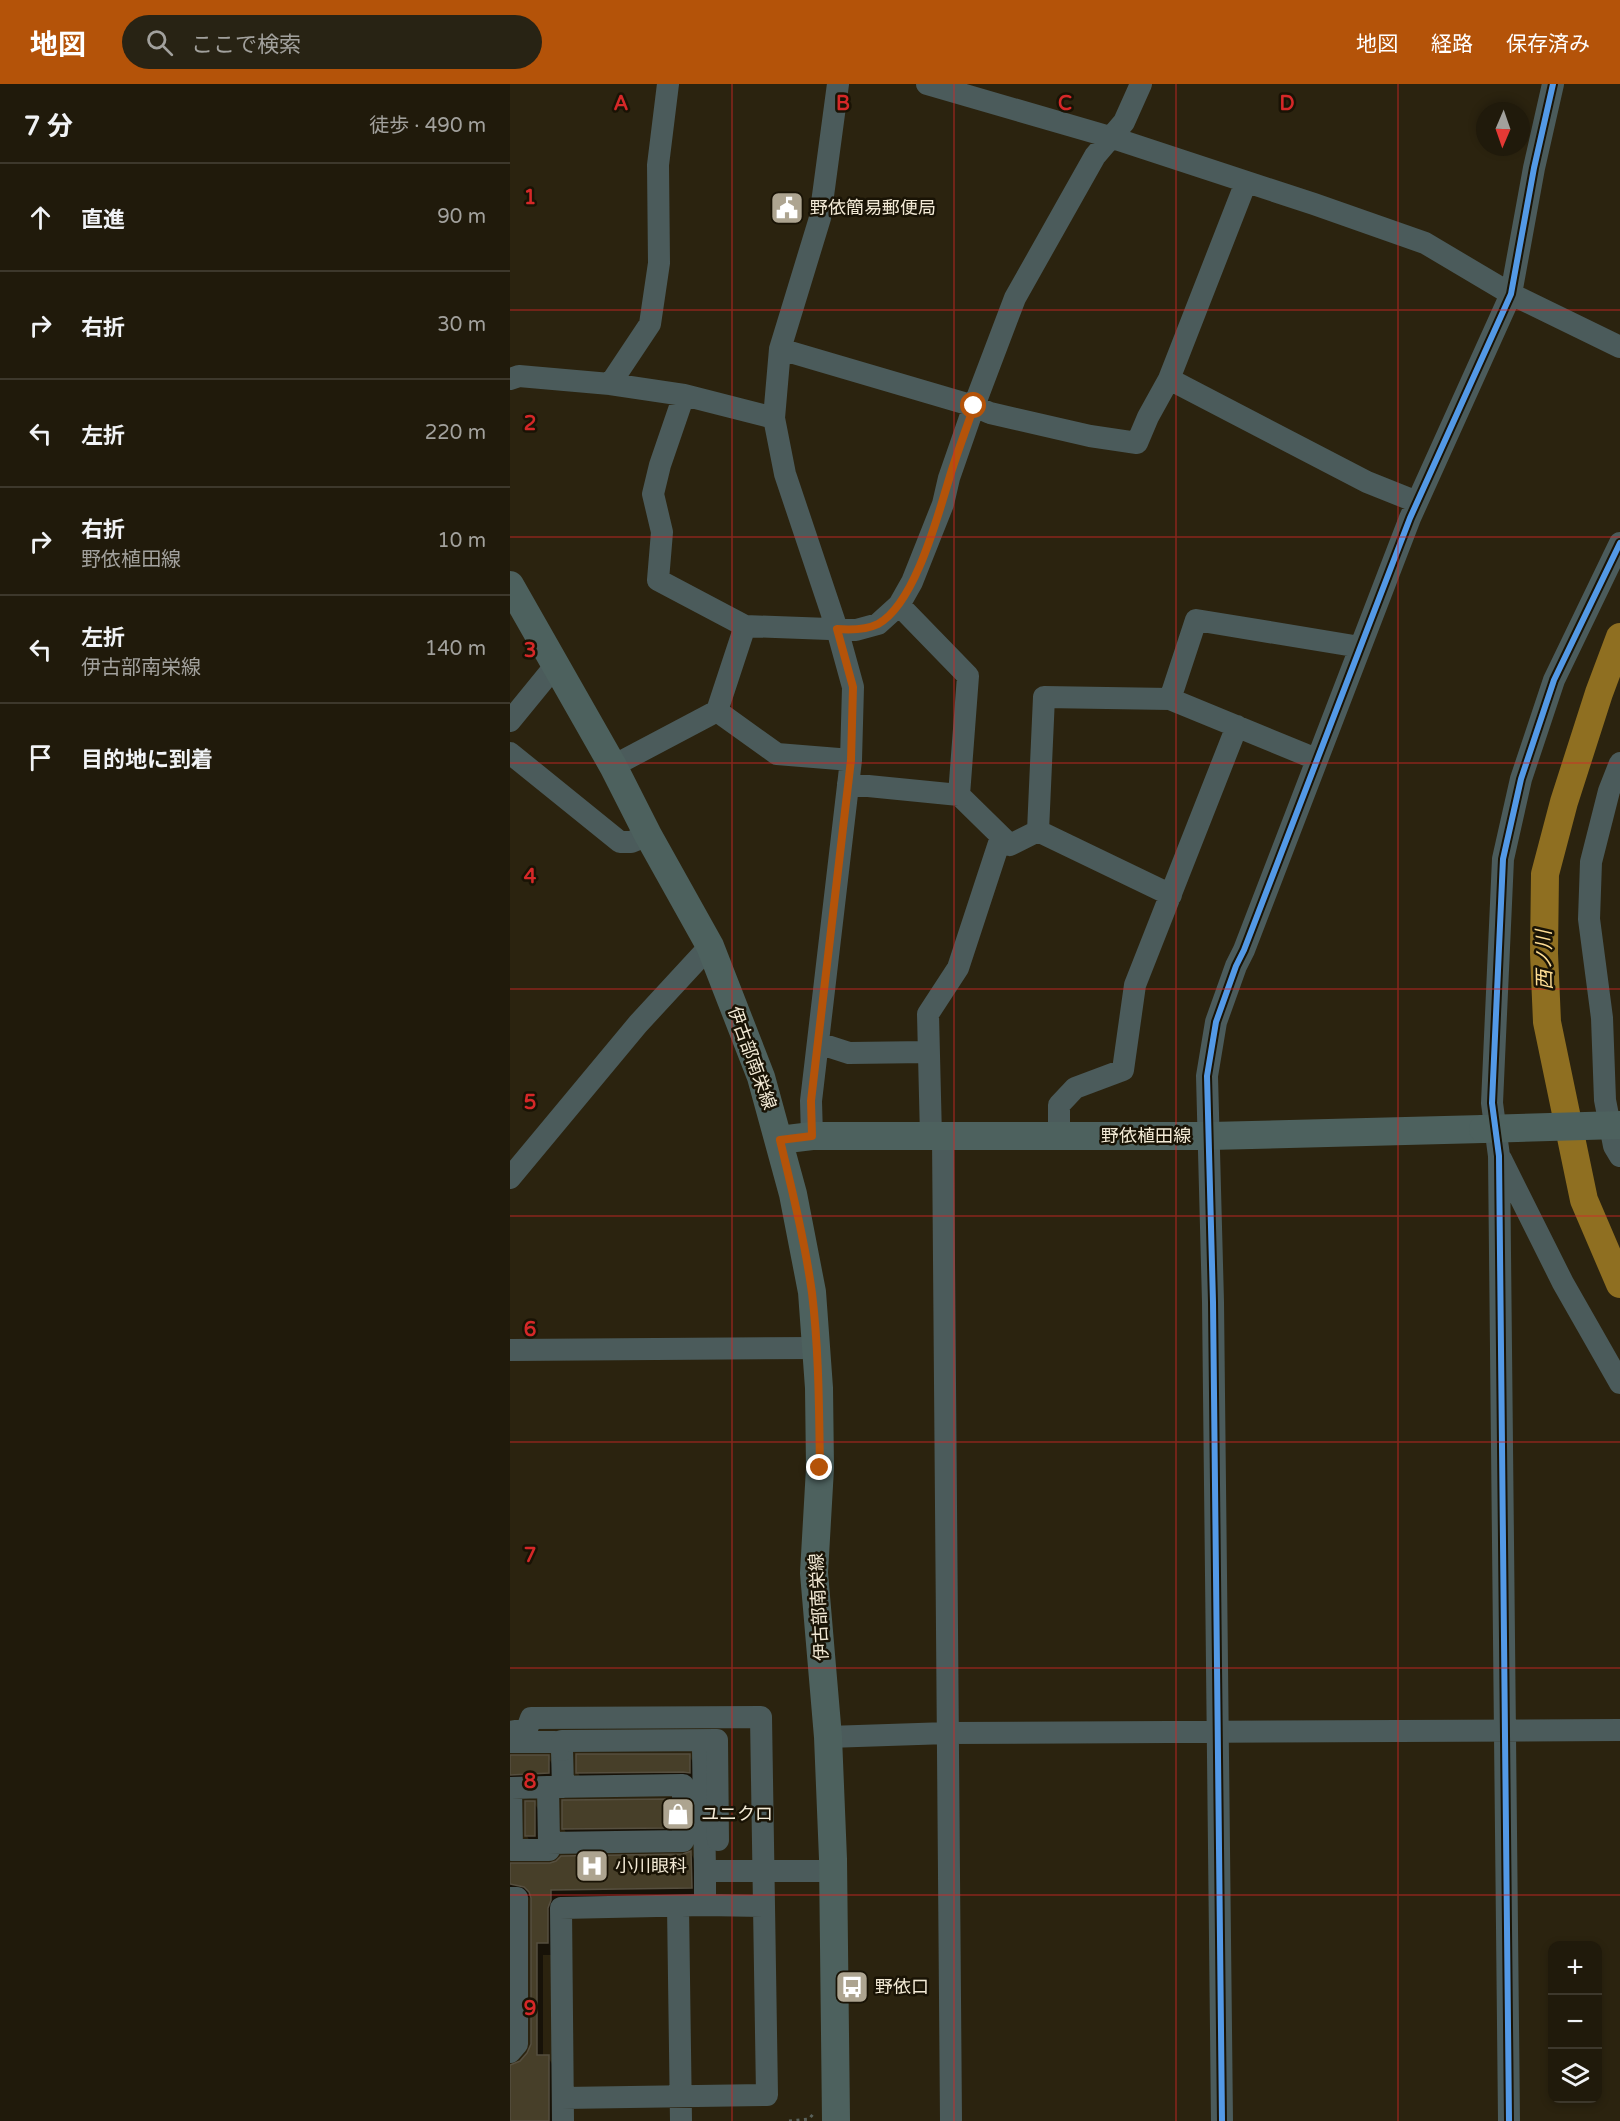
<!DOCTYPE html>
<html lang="ja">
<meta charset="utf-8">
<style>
:root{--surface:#201a0b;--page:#282314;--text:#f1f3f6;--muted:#a2a19d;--line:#3d382c;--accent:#b45309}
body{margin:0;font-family:"Varela Round","Noto Sans JP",sans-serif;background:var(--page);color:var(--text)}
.controls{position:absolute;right:18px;bottom:18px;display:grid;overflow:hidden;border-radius:12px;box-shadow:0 3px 9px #0003}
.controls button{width:54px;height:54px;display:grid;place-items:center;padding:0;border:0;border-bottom:2px solid var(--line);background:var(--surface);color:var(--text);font:30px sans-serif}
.compass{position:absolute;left:966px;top:18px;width:54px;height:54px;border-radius:50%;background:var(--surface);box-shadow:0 3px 9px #0003;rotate:182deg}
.stop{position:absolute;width:18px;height:18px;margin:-14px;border:4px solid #b45309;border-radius:50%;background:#fff}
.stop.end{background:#b45309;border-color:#fff;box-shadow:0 2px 6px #0008}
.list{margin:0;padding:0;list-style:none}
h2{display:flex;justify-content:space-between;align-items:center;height:78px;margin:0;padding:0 24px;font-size:26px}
h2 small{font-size:20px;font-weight:400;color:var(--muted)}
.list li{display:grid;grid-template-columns:39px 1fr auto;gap:18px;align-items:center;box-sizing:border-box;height:108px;padding:0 24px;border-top:2px solid var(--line)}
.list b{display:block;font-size:22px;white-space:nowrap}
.list p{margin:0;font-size:20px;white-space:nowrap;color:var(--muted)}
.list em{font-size:20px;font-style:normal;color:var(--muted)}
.icon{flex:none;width:33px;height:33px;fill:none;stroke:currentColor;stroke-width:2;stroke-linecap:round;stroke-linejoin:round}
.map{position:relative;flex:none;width:1110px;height:2037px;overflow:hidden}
header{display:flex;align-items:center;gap:36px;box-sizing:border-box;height:84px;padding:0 30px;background:var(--accent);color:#fff}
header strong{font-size:28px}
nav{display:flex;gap:33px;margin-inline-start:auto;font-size:21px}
.search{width:420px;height:54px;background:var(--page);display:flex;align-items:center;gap:15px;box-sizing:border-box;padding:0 21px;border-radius:33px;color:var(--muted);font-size:22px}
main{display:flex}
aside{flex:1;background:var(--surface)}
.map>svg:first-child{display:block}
.shadow{fill:#0007}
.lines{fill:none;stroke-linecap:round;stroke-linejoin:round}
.river{stroke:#8f6f21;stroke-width:28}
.building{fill:#473f29;stroke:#564f3f;stroke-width:1.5}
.path{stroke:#59615b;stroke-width:3;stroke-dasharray:3 4.5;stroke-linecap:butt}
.minor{stroke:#4b5b5b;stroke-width:22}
.major{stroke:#4d615e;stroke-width:28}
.minor-bridge{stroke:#4b5b5b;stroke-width:22}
.major-bridge{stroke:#4d615e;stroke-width:28}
.cycleway-casing{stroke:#191305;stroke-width:10}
.cycleway{stroke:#5399e6;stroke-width:6}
.route{stroke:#b45309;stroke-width:8}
.grid{fill:none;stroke:#d62828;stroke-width:1.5;stroke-opacity:0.55}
.labels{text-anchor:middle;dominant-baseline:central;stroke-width:5;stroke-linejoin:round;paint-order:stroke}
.poi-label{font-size:18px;fill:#f3ead6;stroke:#191305;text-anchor:start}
.street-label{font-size:18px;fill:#f3ead6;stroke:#191305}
.water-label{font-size:20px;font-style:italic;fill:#fedd94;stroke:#191305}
.grid-label{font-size:20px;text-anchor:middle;font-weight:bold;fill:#d62828;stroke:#191305;stroke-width:5;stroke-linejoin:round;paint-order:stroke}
</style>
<header>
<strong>地図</strong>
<div class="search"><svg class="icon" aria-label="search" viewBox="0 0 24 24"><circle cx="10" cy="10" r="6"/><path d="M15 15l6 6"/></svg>ここで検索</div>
<nav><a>地図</a><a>経路</a><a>保存済み</a></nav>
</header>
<main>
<aside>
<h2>7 分<small>徒歩 · 490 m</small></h2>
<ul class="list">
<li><svg class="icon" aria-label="ahead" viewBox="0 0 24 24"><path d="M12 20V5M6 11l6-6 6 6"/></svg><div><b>直進</b></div><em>90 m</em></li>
<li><svg class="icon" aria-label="right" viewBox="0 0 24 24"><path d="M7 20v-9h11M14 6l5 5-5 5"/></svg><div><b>右折</b></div><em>30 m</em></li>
<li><svg class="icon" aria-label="left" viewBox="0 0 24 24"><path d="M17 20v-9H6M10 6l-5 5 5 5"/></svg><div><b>左折</b></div><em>220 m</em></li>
<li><svg class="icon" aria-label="right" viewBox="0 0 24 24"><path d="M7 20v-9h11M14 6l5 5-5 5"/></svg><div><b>右折</b><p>野依植田線</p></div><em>10 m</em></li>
<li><svg class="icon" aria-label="left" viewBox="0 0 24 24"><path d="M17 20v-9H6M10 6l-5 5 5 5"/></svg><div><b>左折</b><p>伊古部南栄線</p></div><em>140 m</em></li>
<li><svg class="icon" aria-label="arrive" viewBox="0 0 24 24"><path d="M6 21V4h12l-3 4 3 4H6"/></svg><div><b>目的地に到着</b></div></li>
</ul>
</aside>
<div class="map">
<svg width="1110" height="2037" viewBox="0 0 1110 2037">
<rect width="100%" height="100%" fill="#2b230f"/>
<path class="shadow" d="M179,1671L186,1684V1701H75L68,1689Z
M0,1673H38L45,1685V1701L0,1705Z
M159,1716L166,1729V1756L61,1757L54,1745Z
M24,1718L31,1731L32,1765H24L17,1752L16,1719Z
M181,1769L187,1781L188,1816L47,1818L44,1871H33V1973H38L45,1985L46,2037H0V1982H4L18,1970L22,1960V1814L15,1812L0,1815V1780L39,1781L173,1772Z"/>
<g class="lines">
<path class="river" d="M1110,553L1089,609L1054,718L1035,790L1034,869L1037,938L1074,1116L1110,1200"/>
</g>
<path class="building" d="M66,1670H180V1689L173,1688L66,1689Z
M0,1671H39V1689L0,1691Z
M159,1715V1744L52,1745V1716Z
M15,1717H25V1752H15Z
M181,1767L182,1804L41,1806V1816L38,1824V1859H27V1971H39V2037H0V1981L10,1977L17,1969L21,1960V1814L19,1808L14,1803L0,1800V1779H40L46,1777L51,1772L173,1770Z"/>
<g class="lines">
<path class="path" d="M279,2037L299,2035L304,2029"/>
<path class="minor" d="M417,0L600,53L804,120L915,159L1001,210L1110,263
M270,265L464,322L480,329L580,352L627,359L638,333L659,295L736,98
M0,295L9,292L100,300L174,311L264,334
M659,295L857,398L907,418
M100,300L140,240L149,179L148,81L158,0
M174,311L150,381L143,410L152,448L148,496L235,542
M660,615L686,536L850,563
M207,627L267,670L341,676
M0,637L45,582
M0,669L110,758H121L138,751
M1110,679L1099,707L1081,778L1079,835L1092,934L1095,1016L1104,1062L1110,1072
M103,682L207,627L235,542L346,546L368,540L389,521L402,498L433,420L439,394L464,322L505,214L585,72L614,38L631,0
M338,700L449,711L458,592L389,521
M449,711L500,761L528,747L534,613L660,615L806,675
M528,747L661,811
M308,959L339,969L418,968
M302,1052L301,1017L341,676L343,603L327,545L275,390L264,334L270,265L310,134L328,0
M421,1053L418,930L448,884L491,753
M433,1053L441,2037
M549,1053V1021L565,1004L613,986L625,901L727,642
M991,1075L1053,1199L1110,1299
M0,1094L128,940L200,862
M0,1266L307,1264
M0,1648L17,1645L21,1634L251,1633L257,2011L53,2014
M318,1653L438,1649L1110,1646
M0,1658H45
M193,1665L195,1787
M52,1666L53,1703
M173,1701V1757L39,1759L38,1703Z
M38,1703L1,1704L2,1766H39V1759
M0,1814H7V1960L0,1968
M195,1821L253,1822
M168,1822L171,2037
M53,2037L51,1824L195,1821V1787H323
M712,2037L703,1218L697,992L706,938L726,882L734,866L900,434L1001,210L1024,84L1043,0
M999,2037L989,1072L982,1019L993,775L1011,695L1044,596L1110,459"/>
<path class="major" d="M0,501L103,682L138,751L200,862L251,993L283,1110L302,1208L309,1304L310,1384L304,1489L318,1653L323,1775L326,2037
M269,1056L302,1052H700L973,1045"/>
<path class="minor-bridge" d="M52,1666V1657L207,1656L208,1756"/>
<path class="major-bridge" d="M973,1045L1110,1041"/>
<defs>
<path id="cycleway" d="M712,2037L703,1218L697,992L706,938L726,882L734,866L900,434L1001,210L1024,84L1043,0
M999,2037L989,1072L982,1019L993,775L1011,695L1044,596L1110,459"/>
</defs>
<use href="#cycleway" class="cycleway-casing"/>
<use href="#cycleway" class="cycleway"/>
</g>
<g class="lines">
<path class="route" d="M310,1384C309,1325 309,1267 302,1209C295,1158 282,1106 270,1056L302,1052L301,1017L341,676L343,603L327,545C341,546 356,546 368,540C405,520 428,431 440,392C447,369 456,346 464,322"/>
</g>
<path class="grid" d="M222,0V2037M444,0V2037M666,0V2037M888,0V2037M0,226H1110M0,453H1110M0,679H1110M0,905H1110M0,1132H1110M0,1358H1110M0,1584H1110M0,1811H1110"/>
<defs>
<symbol id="civic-square" viewBox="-11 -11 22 22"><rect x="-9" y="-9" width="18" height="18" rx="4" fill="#ada490" stroke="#191305"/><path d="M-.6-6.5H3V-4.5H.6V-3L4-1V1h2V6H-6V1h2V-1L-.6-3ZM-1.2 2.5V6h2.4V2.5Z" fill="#fff"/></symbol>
<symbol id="shop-square" viewBox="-11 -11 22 22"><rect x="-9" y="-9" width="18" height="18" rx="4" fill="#ada490" stroke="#191305"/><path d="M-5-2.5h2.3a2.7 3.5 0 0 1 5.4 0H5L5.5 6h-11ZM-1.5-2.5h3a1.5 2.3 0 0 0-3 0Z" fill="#fff"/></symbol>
<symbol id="hospital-square" viewBox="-11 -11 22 22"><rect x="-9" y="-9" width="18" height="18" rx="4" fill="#ada490" stroke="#191305"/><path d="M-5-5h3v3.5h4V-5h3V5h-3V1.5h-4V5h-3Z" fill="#fff"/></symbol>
<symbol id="bus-square" viewBox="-11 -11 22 22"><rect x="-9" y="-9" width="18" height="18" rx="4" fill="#ada490" stroke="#191305"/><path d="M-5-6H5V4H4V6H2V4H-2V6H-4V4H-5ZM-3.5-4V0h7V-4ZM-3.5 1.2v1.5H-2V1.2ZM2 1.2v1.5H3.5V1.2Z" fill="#fff"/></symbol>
</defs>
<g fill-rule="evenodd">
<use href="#civic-square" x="258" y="105" width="38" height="38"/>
<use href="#shop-square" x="149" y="1711" width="38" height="38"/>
<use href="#hospital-square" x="63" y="1763" width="38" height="38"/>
<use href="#bus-square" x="323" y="1884" width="38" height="38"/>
</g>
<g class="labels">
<g class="poi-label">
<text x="300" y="124">野依簡易郵便局</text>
<text x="191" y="1730">ユニクロ</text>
<text x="105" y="1782">小川眼科</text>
<text x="365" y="1903">野依口</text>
</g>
<g class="street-label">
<text transform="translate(242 974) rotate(70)">伊古部南栄線</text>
<text x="636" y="1052">野依植田線</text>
<text transform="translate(309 1523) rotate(-93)">伊古部南栄線</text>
</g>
<g class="water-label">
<text transform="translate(1035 876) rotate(-91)">西ノ川</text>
</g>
</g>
<g class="grid-label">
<text x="111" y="26">A</text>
<text x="333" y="26">B</text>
<text x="555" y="26">C</text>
<text x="777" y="26">D</text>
<text x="20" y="120">1</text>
<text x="20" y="346">2</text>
<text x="20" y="573">3</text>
<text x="20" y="799">4</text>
<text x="20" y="1025">5</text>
<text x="20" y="1252">6</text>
<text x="20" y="1478">7</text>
<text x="20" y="1704">8</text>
<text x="20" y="1931">9</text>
</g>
</svg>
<div class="controls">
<button>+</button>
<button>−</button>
<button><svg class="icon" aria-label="layers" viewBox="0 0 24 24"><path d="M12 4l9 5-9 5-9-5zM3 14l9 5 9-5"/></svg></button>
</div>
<svg class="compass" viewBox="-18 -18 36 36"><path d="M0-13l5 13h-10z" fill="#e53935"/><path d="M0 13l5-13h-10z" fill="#a2a19d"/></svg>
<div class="stop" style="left:464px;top:322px"></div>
<div class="stop end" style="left:310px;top:1384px"></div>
</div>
</main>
